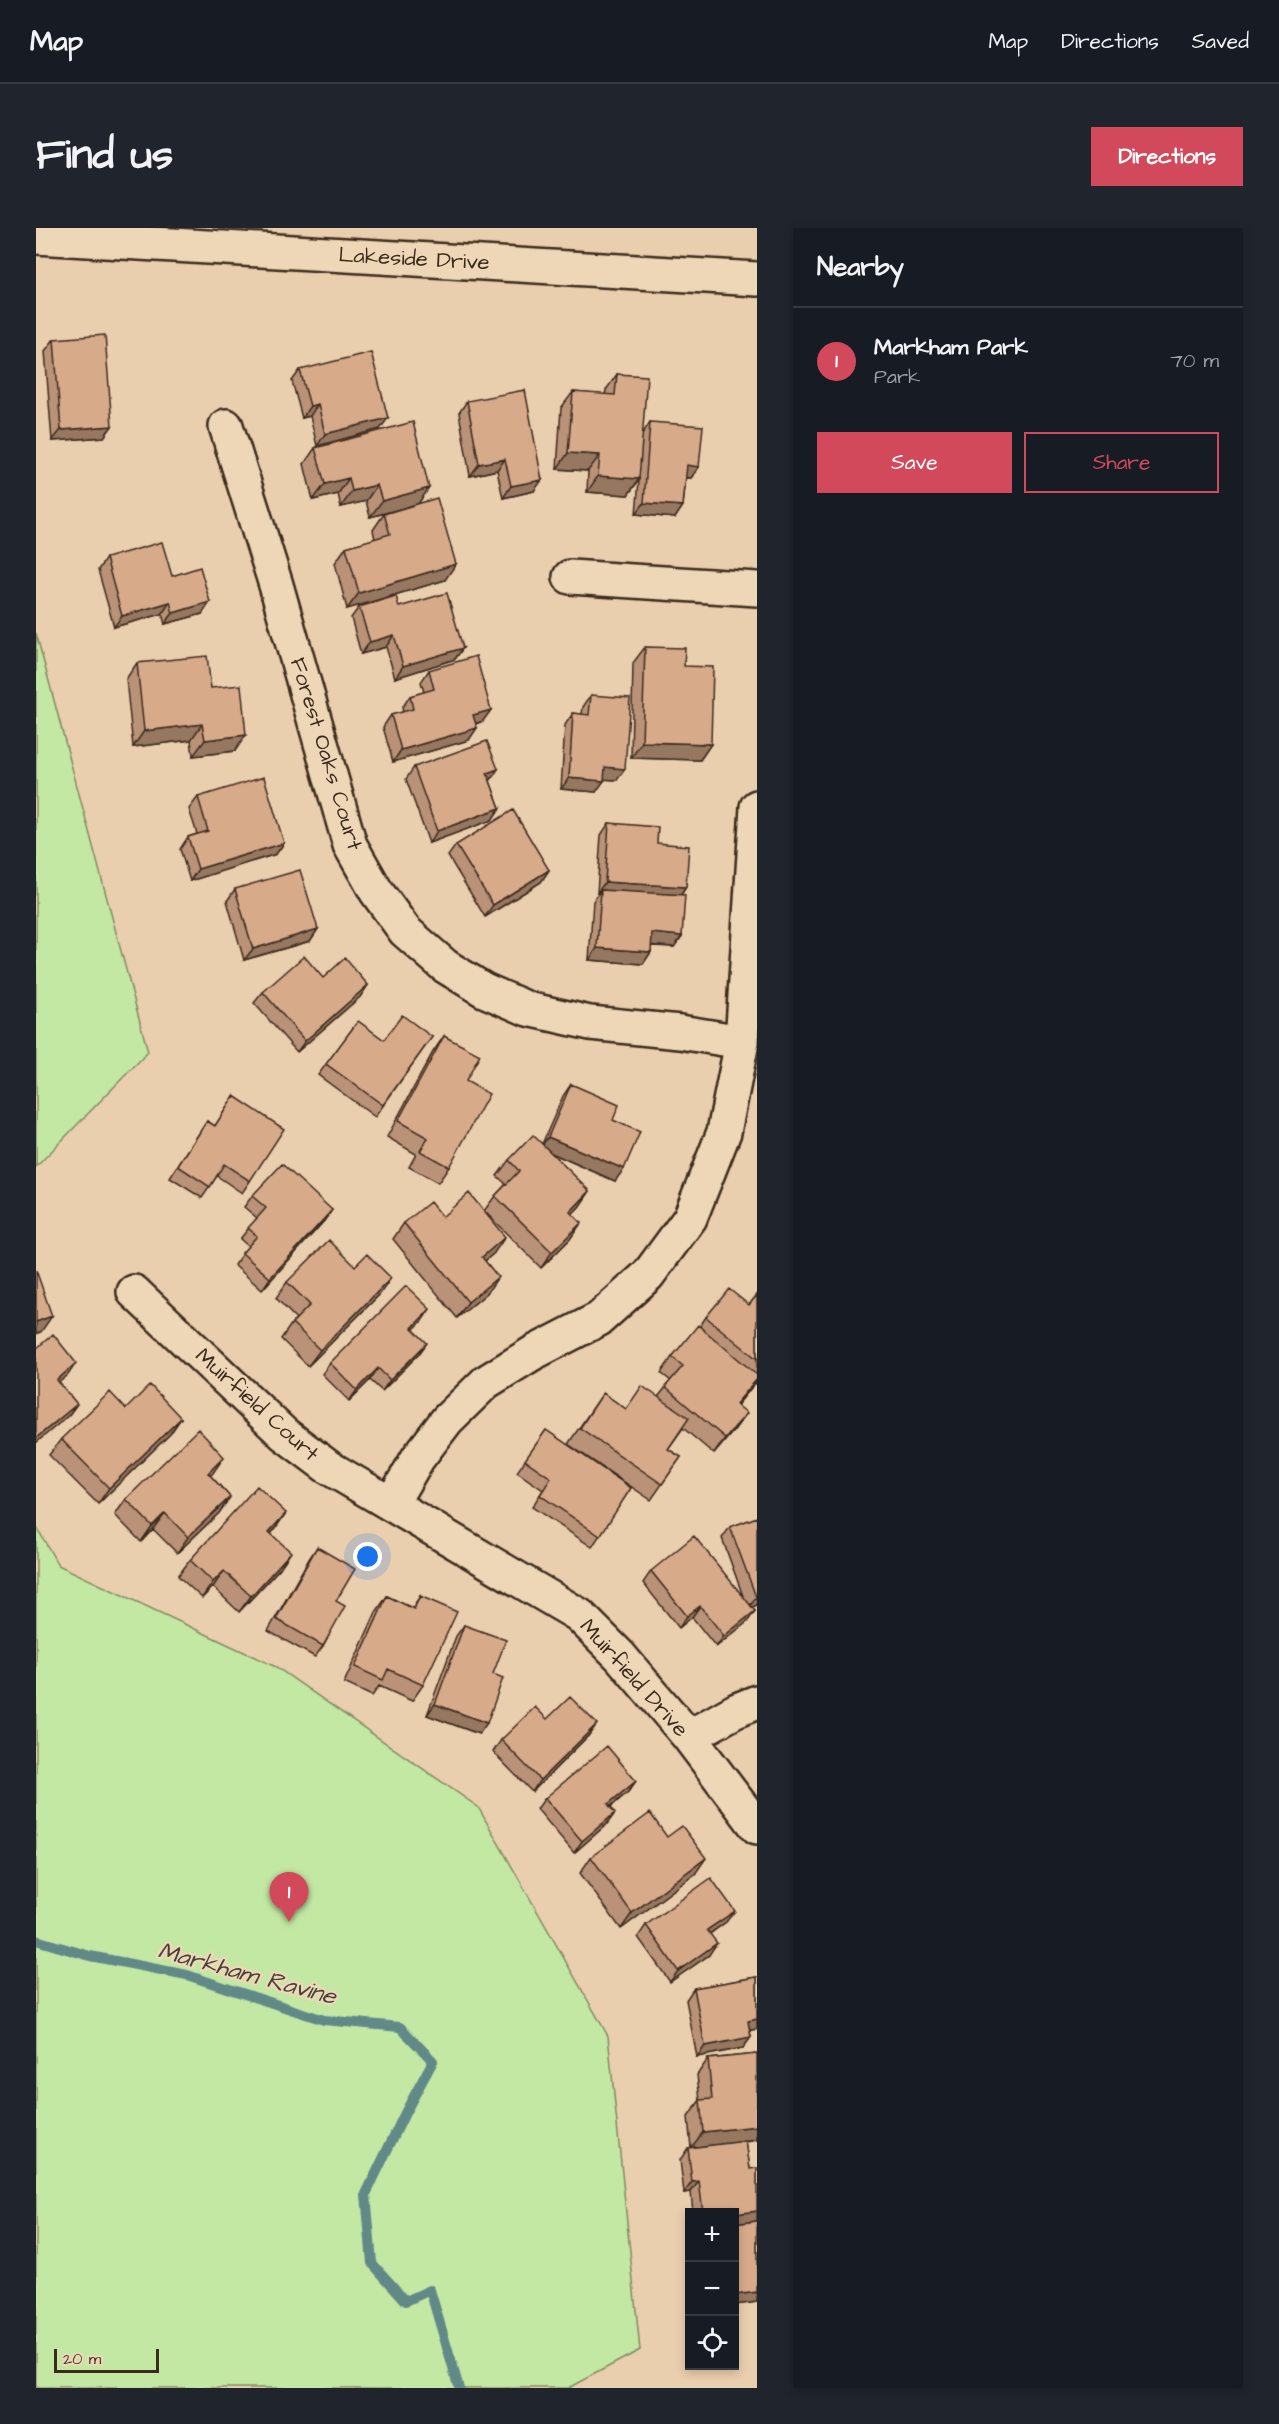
<!DOCTYPE html>
<meta charset="utf-8">
<style>
:root{--surface:#171b24;--page:#20242c;--text:#f1f3f6;--muted:#9ea1a6;--line:#363941;--accent:#d1495b}
body{margin:0;font-family:"Architects Daughter",sans-serif;background:var(--page);color:var(--text)}
.controls{position:absolute;right:18px;bottom:18px;display:grid;overflow:hidden;border-radius:0px;box-shadow:0 3px 9px #0003}
.controls button{width:54px;height:54px;display:grid;place-items:center;padding:0;border:0;border-bottom:2px solid var(--line);background:var(--surface);color:var(--text);font:30px sans-serif}
.scale{position:absolute;left:18px;bottom:15px;width:105px;box-sizing:border-box;padding-left:6px;border:3px solid #3b2a1e;border-top:0;font-size:16px;line-height:21px;white-space:nowrap;color:#3b2a1e;-webkit-text-stroke:4px #edd7b6;paint-order:stroke}
.you{position:absolute;left:332px;top:1329px;width:21px;height:21px;margin:-15px;border:4px solid #fff;border-radius:50%;background:#1a73e8;box-shadow:0 0 0 9px #1a73e833}
.badge{display:grid;place-items:center;width:39px;height:39px;border-radius:50%;background:var(--accent);color:#fff;font-size:20px;font-weight:700}
.pin{position:absolute;translate:-50% -50px;filter:drop-shadow(0 2px 3px #0008)}
.pin::after{content:'';position:absolute;top:32px;width:21px;height:18px;background:inherit;clip-path:polygon(0 0,100% 0,50% 100%)}
.list{margin:0;padding:0;list-style:none}
h2{display:flex;justify-content:space-between;align-items:center;height:78px;margin:0;padding:0 24px;font-size:26px}
h2 small{font-size:20px;font-weight:400;color:var(--muted)}
.list li{display:grid;grid-template-columns:39px 1fr auto;gap:18px;align-items:center;box-sizing:border-box;height:108px;padding:0 24px;border-top:2px solid var(--line)}
.list b{display:block;font-size:22px;white-space:nowrap}
.list p{margin:0;font-size:20px;white-space:nowrap;color:var(--muted)}
.list em{font-size:20px;font-style:normal;color:var(--muted)}
.actions{display:flex;gap:12px;padding:18px 24px}
.actions a{flex:1;padding:14px 0;border:2px solid var(--accent);border-radius:0px;text-align:center;font-size:21px;color:var(--accent)}
.actions .main{background:var(--accent);color:#fff}
.icon{flex:none;width:33px;height:33px;fill:none;stroke:currentColor;stroke-width:2;stroke-linecap:round;stroke-linejoin:round}
.map{position:relative;flex:none;width:721px;height:2160px;overflow:hidden;border-radius:0px}
header{display:flex;align-items:center;gap:36px;box-sizing:border-box;height:84px;padding:0 30px;background:var(--surface);border-bottom:2px solid var(--line)}
header strong{font-size:28px}
nav{display:flex;gap:33px;margin-inline-start:auto;font-size:21px}
.intro{display:flex;align-items:center;justify-content:space-between;box-sizing:border-box;height:144px;padding:0 36px}
h1{margin:0;font-size:42px}
.button{padding:15px 27px;border-radius:0px;background:var(--accent);color:#fff;font-size:21px;font-weight:700}
main{display:flex;gap:36px;padding:0 36px}
aside{flex:1;background:var(--surface);border-radius:0px;box-shadow:0 3px 9px #0003}
.map>svg:first-child{display:block}
.green{fill:#c3e8a3;stroke:#7f8960;stroke-width:1.5}
.lines{fill:none;stroke-linecap:round;stroke-linejoin:round}
.stream{stroke:#608988;stroke-width:10}
.minor-casing{stroke:#3b2a1e;stroke-width:38}
.minor{stroke:#edd7b6;stroke-width:33}
.wall{fill:#b99277;stroke:#3b2a1e;stroke-width:1.5}
.shaded-wall{fill:#967761;stroke:#3b2a1e;stroke-width:1.5}
.building{fill:#d7aa8a;stroke:#3b2a1e;stroke-width:1.5}
.labels{text-anchor:middle;dominant-baseline:central;stroke-width:5;stroke-linejoin:round;paint-order:stroke}
.street-label{font-size:22px;fill:#3b2a1e;stroke:#edd7b6}
.water-label{font-size:24px;font-style:italic;fill:#444239;stroke:#edd7b6}
</style>
<header>
<strong>Map</strong>
<nav><a>Map</a><a>Directions</a><a>Saved</a></nav>
</header>
<div class="intro"><h1>Find us</h1><a class="button">Directions</a></div>
<main>
<div class="map">
<svg width="721" height="2160" viewBox="0 0 721 2160">
<rect width="100%" height="100%" fill="#eacfae"/>
<filter id="ink" filterUnits="userSpaceOnUse"><feTurbulence type="fractalNoise" baseFrequency=".0167" numOctaves="2"/><feDisplacementMap in="SourceGraphic" scale="12" xChannelSelector="R" yChannelSelector="G"/><feConvolveMatrix kernelMatrix="1 2 1 2 8 2 1 2 1" color-interpolation-filters="sRGB"/></filter>
<g filter="url(#ink)">
<path class="green" d="M0,405L112,824L0,939Z
M0,1298L22,1337L240,1439L442,1579L572,1808L604,2122L532,2160H0Z"/>
<g class="lines">
<path class="stream" d="M0,1712L54,1728L151,1747L288,1792L364,1799L397,1833L370,1883L330,1966L336,2035L370,2073L394,2062L423,2160"/>
<defs>
<path id="minor" d="M0,9L721,51
M190,198L240,357L314,617L340,663L369,703L409,738L448,762L492,781L554,795L644,804L706,814
M534,349L721,361
M98,1064L248,1206L292,1239L543,1387L584,1428L653,1509L721,1599
M355,1276L382,1230L411,1192L450,1154L497,1125L563,1091L612,1047L654,990L688,904L706,814L721,579
M653,1509L701,1482L721,1474"/>
</defs>
<use href="#minor" class="minor-casing"/>
<use href="#minor" class="minor"/>
</g>
<path class="wall" d="M18,111L76,198L68,209L16,213L9,123Z
M264,142L344,201L281,218L274,188L266,190L256,153Z
M581,146L607,205L614,194L663,239L655,250H650L647,278L639,290L600,286L603,252L592,267L551,264L552,243L521,241L525,180L537,164L569,167L570,162Z
M431,173L498,263L467,270L461,242L434,248L423,185Z
M279,220L383,275L409,352L311,381L299,335L310,319L339,311L337,302L348,286L360,282L334,289L330,273L305,279L302,266L277,272L268,236Z
M70,330L136,348L174,374L166,386L129,396L126,386L78,399L62,342Z
M323,379H363L427,420L419,431L359,450L350,419L325,426L315,390Z
M609,419L648,438L675,516L664,532L595,530L597,435Z
M101,435L175,460L199,523L157,528L155,512L97,519L90,451Z
M393,442L447,493L440,496L433,512L357,534L347,499L355,487L367,484L366,480L374,468L388,464L385,454Z
M555,467L581,552L568,551L560,564L525,561L529,497L537,485L546,486L547,479Z
M378,539L454,553L464,580L456,592L393,615L370,551Z
M162,569L248,615L240,626L154,653L144,621L152,609L161,606L153,581Z
M573,595L621,615L650,659L645,667L646,708L638,719L615,718V724L607,736L553,732L557,673L563,665H561L565,607Z
M420,617L513,642L505,654L449,689L412,628Z
M199,661L282,701L274,713L208,732L191,673Z
M287,750L332,757L324,769L261,824L218,775L227,764Z
M322,793L348,812L396,809L339,889L282,847Z
M408,808L413,939L402,955L373,939L380,926L351,909L397,824Z
M535,856L577,892L579,953L515,925L554,963L543,979L536,986L545,995L534,1011L505,1040L451,986L458,1025L449,1033L451,1065L421,1090L357,1011L368,995L406,989L448,983L459,968L470,956L461,948L473,932L506,916L527,868Z
M198,868L214,953L206,965L181,948L166,970L134,950L171,893L179,898Z
M216,968L296,982L288,993L226,1062L198,1037L212,1018L204,1011L221,990L208,979Z
M251,1054L344,1066L272,1138L245,1111L256,1095L260,1091L240,1070Z
M721,1067V1157L719,1155L701,1177L699,1201L678,1226L647,1200L632,1221L645,1229L615,1272L532,1216L567,1165L590,1181L622,1169L635,1153L625,1145L636,1129L664,1098L670,1089L713,1077Z
M386,1093L377,1101L383,1126L346,1163L334,1152L313,1173L286,1146L294,1135Z
M90,1181L145,1190L134,1206L62,1276L13,1227L25,1211Z
M510,1202L595,1260L556,1319L496,1279L507,1262L481,1244Z
M177,1245L174,1247L194,1269L183,1285L141,1325L117,1301L105,1314L79,1287L90,1271Z
M721,1289V1377L716,1379L719,1383L711,1394L680,1419L656,1389L643,1400L607,1355L615,1343L707,1368L686,1310L694,1299Z
M239,1301L235,1306L244,1340L203,1384L177,1359L166,1370L142,1348L154,1332Z
M281,1319L300,1373L287,1418L279,1429L232,1403L273,1331Z
M351,1368L376,1380L384,1368L387,1457L376,1473L343,1458L336,1468L308,1455L340,1384Z
M428,1397L457,1446L443,1506L391,1487L420,1408Z
M511,1491L553,1507L496,1564L457,1524L465,1512Z
M600,1553L592,1564L575,1579L579,1585L571,1596L538,1625L501,1581L509,1570Z
M555,1629L659,1646L585,1701L544,1645Z
M690,1694L674,1706L673,1727L634,1754L602,1709L610,1697Z
M721,1749V1801L714,1802L715,1809L707,1820L661,1829L650,1772L658,1760Z
M721,1826V1912L710,1914L714,1941L721,1940V2074L699,2077V1984H657L655,1964L648,1965L644,1932L652,1920H655L652,1889L664,1872L661,1847L672,1831Z"/>
<path class="shaded-wall" d="M282,176L274,188L266,190L274,178Z
M352,190L344,201L281,218L289,206Z
M76,198L68,209L16,213L25,202Z
M532,225L564,227L552,243L521,241Z
M469,231L461,242L434,248L443,236Z
M651,237L663,239L655,250L643,249Z
M562,248L603,251L592,267L551,264Z
M313,250L302,266L277,272L289,256Z
M506,252L498,263L467,270L475,258Z
M341,257L330,273L305,279L316,263Z
M393,260L382,276L334,289L346,273Z
M608,275L647,278L639,290L600,286Z
M420,336L409,352L311,381L323,365Z
M134,374L126,386L78,399L86,388Z
M174,374L166,386L129,396L137,385Z
M358,407L350,419L325,426L334,414Z
M427,420L419,431L359,450L367,438Z
M455,482L447,493L429,499L437,487Z
M166,496L155,512L97,519L108,503Z
M441,500L433,512L357,534L365,522Z
M210,507L199,523L157,528L169,512Z
M606,514L675,516L664,532L595,530Z
M569,539L589,541L581,552L561,551Z
M462,541L454,553L451,545Z
M533,550L568,553L560,564L525,561Z
M464,580L456,592L393,615L401,603Z
M248,615L240,626L154,653L162,641Z
M513,642L505,654L449,689L457,677Z
M569,654L650,659L642,671L565,662L563,665H561Z
M282,701L274,713L208,732L217,721Z
M616,705L646,708L638,719L608,717Z
M561,720L615,724L607,736L553,732Z
M332,757L324,769L261,824L269,813Z
M512,909L588,941L579,953L504,920Z
M554,963L543,979L523,1000L534,984Z
M296,982L288,993L226,1062L234,1050Z
M545,995L534,1011L505,1040L516,1024Z
M469,1009L458,1025L435,1045L446,1029Z
M462,1049L451,1065L421,1090L432,1074Z
M355,1050L344,1066L272,1138L284,1122Z
M394,1081L386,1093L368,1111L376,1100Z
M16,1088L5,1104L0,1106V1094Z
M391,1115L383,1126L346,1163L354,1152Z
M40,1135L32,1147L13,1163L21,1152Z
M342,1140L334,1152L313,1173L321,1162Z
M721,1151L712,1164L689,1192L700,1176Z
M41,1176L33,1187L0,1215V1210Z
M711,1185L699,1201L678,1226L689,1210Z
M145,1190L134,1206L62,1276L73,1260Z
M188,1229L177,1245L160,1261L172,1245Z
M194,1269L183,1285L141,1325L152,1309Z
M129,1285L117,1301L105,1314L116,1298Z
M250,1285L239,1301L222,1320L233,1304Z
M255,1324L244,1340L203,1384L215,1368Z
M188,1343L177,1359L166,1370L177,1354Z
M720,1369H721V1377L712,1381Z
M664,1378L656,1389L643,1400L651,1388Z
M719,1383L711,1394L680,1419L688,1408Z
M399,1476L451,1495L443,1506L391,1487Z
M561,1496L553,1507L496,1564L504,1552Z
M600,1553L592,1564L564,1587L572,1576Z
M579,1585L571,1596L538,1625L546,1613Z
M670,1630L659,1646L585,1701L596,1685Z
M699,1683L690,1694L663,1713L671,1702Z
M681,1715L673,1727L634,1754L642,1743Z
M721,1791V1801L704,1804L712,1793Z
M715,1809L707,1820L661,1829L669,1818Z
M721,1898V1912L655,1920L667,1904Z
M663,1953L655,1964L648,1965L656,1954Z
M721,1983V1993L699,1996V1986Z
M721,2064V2074L699,2077V2067Z"/>
<path class="building" d="M69,107L76,198L25,202L18,111Z
M335,124L352,190L289,206L282,176L274,178L264,142Z
M581,146L611,148L603,251L562,248L564,227L532,225L537,164L579,167Z
M489,162L506,252L475,258L469,231L443,236L431,173Z
M377,194L393,260L346,273L341,257L316,263L313,250L289,256L279,220Z
M614,194L667,198L663,239L651,237L647,278L608,275Z
M401,270L420,336L323,365L310,319L354,306L348,286Z
M126,314L136,348L164,339L174,374L137,385L134,374L86,388L70,330Z
M411,365L427,420L367,438L358,407L334,414L323,379L360,368L363,379Z
M609,419L649,420L648,438L677,439L675,516L606,514Z
M171,428L175,460L205,457L210,507L169,512L166,496L108,503L101,435Z
M440,428L455,482L437,487L441,500L365,522L355,487L377,481L374,468L398,461L393,442Z
M555,467L594,470L589,541L569,539L568,553L533,550L537,485L553,487Z
M451,513L462,541L451,545L464,580L401,603L378,539Z
M228,549L248,615L162,641L152,609L172,603L162,569Z
M477,582L513,642L457,677L420,617Z
M573,595L622,599L621,615L653,618L650,659L569,654Z
M264,642L282,701L217,721L199,661Z
M565,662L649,667L646,708L616,705L615,724L561,720Z
M268,728L287,750L309,730L332,757L269,813L227,764Z
M366,787L396,809L347,877L290,836L322,793L348,812Z
M408,808L444,827L430,853L453,866L413,939L384,923L392,910L362,893Z
M535,856L583,877L577,892L604,904L588,941L512,909Z
M198,868L248,901L214,953L188,936L174,959L142,938L171,893L179,898Z
M497,907L554,963L534,984L545,995L516,1024L459,968L483,943L473,932Z
M246,936L296,982L234,1050L206,1025L221,1008L212,1000L230,980L216,968Z
M433,965L469,1009L446,1029L462,1049L432,1074L368,995L394,974L406,989Z
M293,1012L319,1038L331,1026L355,1050L284,1122L256,1095L274,1077L251,1054Z
M0,1042L16,1088L0,1094Z
M370,1058L394,1081L376,1100L391,1115L354,1152L342,1140L321,1162L294,1135Z
M693,1061L713,1077L721,1067V1131L670,1089Z
M662,1097L721,1147V1151L700,1176L711,1185L689,1210L629,1159L647,1138L636,1129Z
M17,1106L40,1135L21,1152L41,1176L0,1210V1121Z
M114,1157L145,1190L73,1260L25,1211L74,1164L90,1181Z
M606,1158L653,1190L632,1221L645,1229L626,1256L544,1200L567,1165L590,1181Z
M162,1201L188,1229L172,1245L194,1269L152,1309L129,1285L116,1298L90,1271Z
M510,1202L595,1260L564,1308L504,1267L515,1250L489,1232Z
M221,1258L250,1285L233,1304L255,1324L215,1368L188,1343L177,1354L154,1332Z
M721,1289V1369H720L694,1299Z
M658,1308L719,1383L688,1408L664,1378L651,1388L615,1343Z
M281,1319L319,1341L300,1373L309,1378L287,1418L240,1391Z
M351,1368L378,1381L384,1368L421,1384L387,1457L352,1441L347,1452L319,1439Z
M428,1397L470,1412L457,1446L467,1450L451,1495L399,1476Z
M534,1469L561,1496L504,1552L465,1512L499,1479L511,1491Z
M571,1518L600,1553L572,1576L579,1585L546,1613L509,1570Z
M614,1585L631,1609L646,1598L670,1630L596,1685L555,1629Z
M675,1650L699,1683L671,1702L681,1715L642,1743L610,1697Z
M721,1749V1791L712,1793L715,1809L669,1818L658,1760Z
M721,1826V1898L667,1904L664,1872L676,1871L672,1831Z
M710,1913L714,1941L721,1940V1983L699,1986V1984H667L663,1953L656,1954L652,1920Z
M721,1993V2064L699,2067V1996Z"/>
</g>
<g class="labels">
<g class="street-label">
<text transform="translate(378 31) rotate(3)">Lakeside Drive</text>
<text transform="translate(290 526) rotate(73)">Forest Oaks Court</text>
<text transform="translate(221 1177) rotate(42)">Muirfield Court</text>
<text transform="translate(598 1450) rotate(48)">Muirfield Drive</text>
</g>
<g class="water-label">
<text transform="translate(211 1746) rotate(15)">Markham Ravine</text>
</g>
</g>
</svg>
<div class="controls">
<button>+</button>
<button>−</button>
<button><svg class="icon" aria-label="locate" viewBox="0 0 24 24"><circle cx="12" cy="12" r="6"/><path d="M12 2v4M12 18v4M2 12h4M18 12h4"/></svg></button>
</div>
<div class="scale">20 m</div>
<div class="you"></div>
<div class="pin badge" style="left:253px;top:1694px">1</div>
</div>
<aside>
<h2>Nearby<small></small></h2>
<ul class="list">
<li><span class="badge">1</span><div><b>Markham Park</b><p>Park</p></div><em>70 m</em></li>
</ul>
<div class="actions"><a class="main">Save</a><a>Share</a></div>
</aside>
</main>
